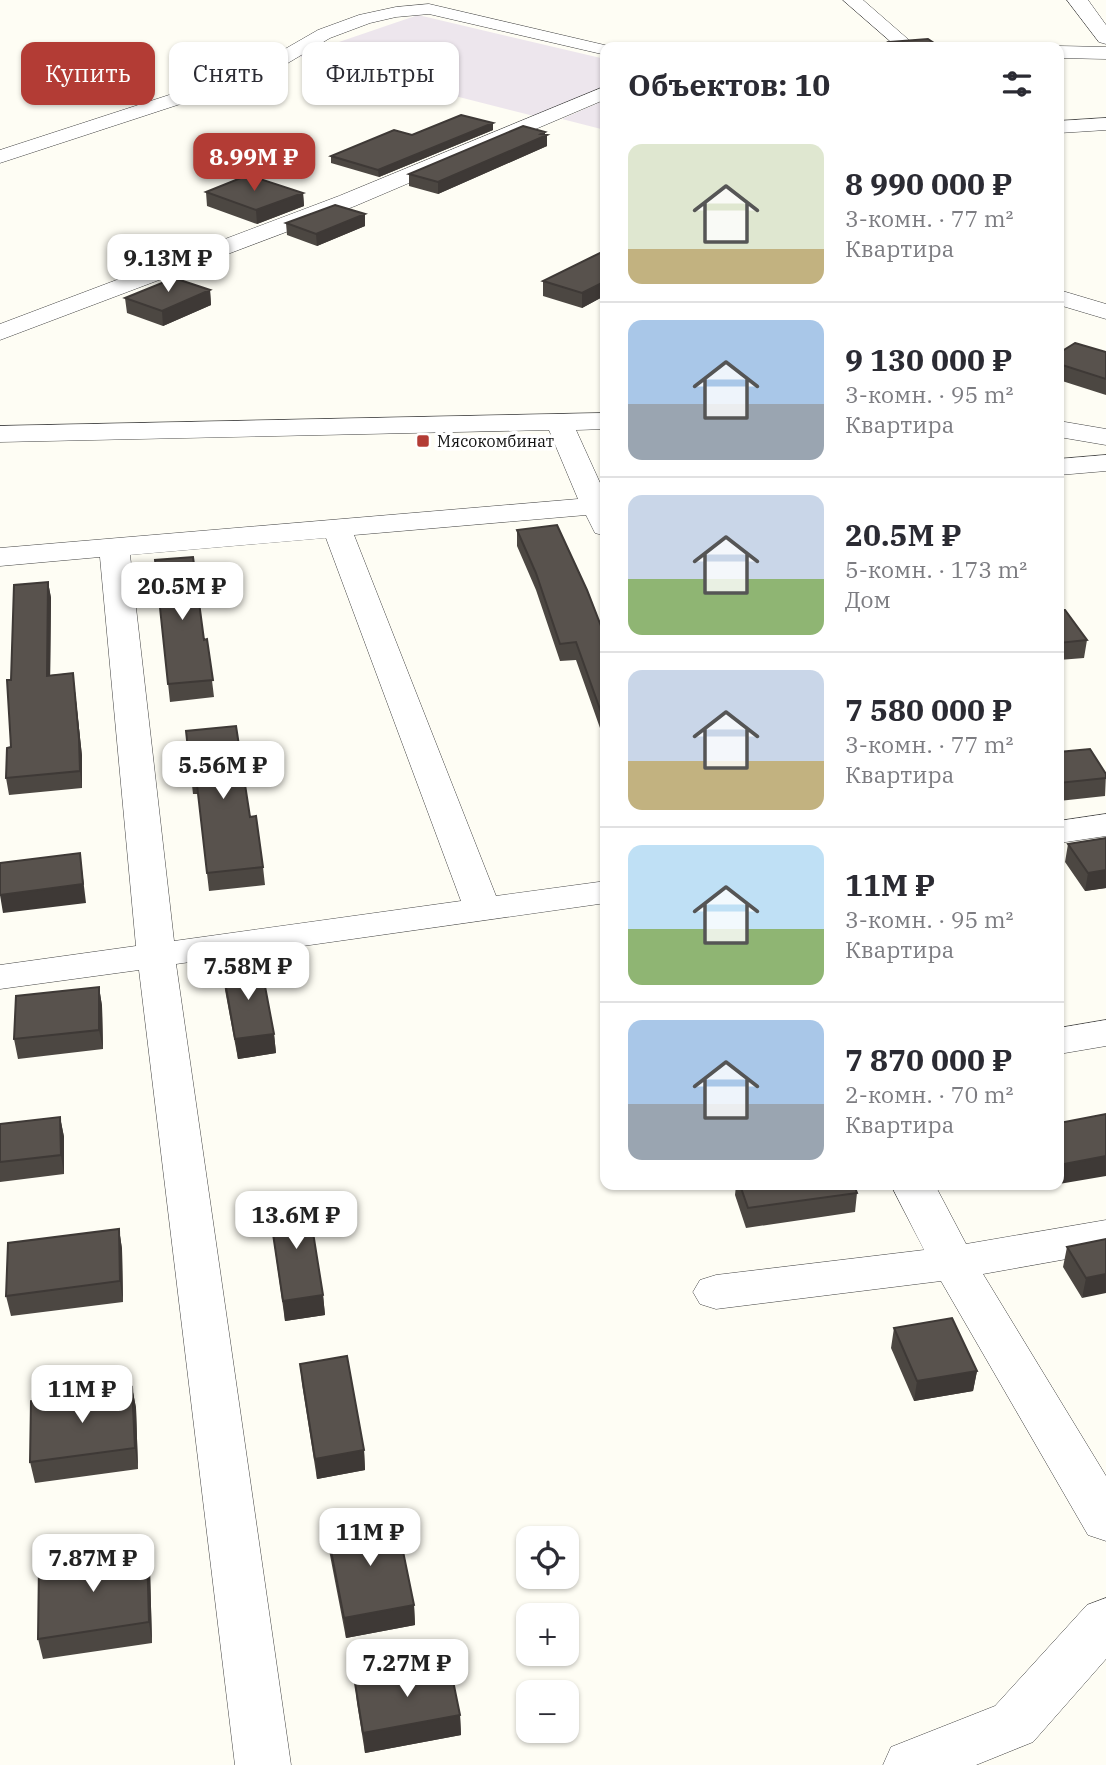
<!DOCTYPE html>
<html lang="ru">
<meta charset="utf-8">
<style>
body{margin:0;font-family:"IBM Plex Serif",serif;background:#f7f7f7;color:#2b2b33;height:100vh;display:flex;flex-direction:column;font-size:26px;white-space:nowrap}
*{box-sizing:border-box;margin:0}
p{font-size:23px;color:#7c7c81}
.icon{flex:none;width:38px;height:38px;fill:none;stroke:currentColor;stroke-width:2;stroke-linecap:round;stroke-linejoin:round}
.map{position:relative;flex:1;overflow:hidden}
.sheet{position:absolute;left:600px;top:42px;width:464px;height:1148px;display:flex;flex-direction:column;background:#fff;border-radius:14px;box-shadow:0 2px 5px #0004}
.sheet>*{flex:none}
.banner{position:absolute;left:21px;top:42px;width:474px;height:63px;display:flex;gap:14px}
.buttons{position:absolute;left:516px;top:1526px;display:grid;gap:14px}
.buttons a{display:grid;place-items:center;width:63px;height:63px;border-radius:14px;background:#fff;box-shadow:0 2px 5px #0004;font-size:35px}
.price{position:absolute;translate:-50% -60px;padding:0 16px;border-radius:14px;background:#fff;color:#222;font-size:23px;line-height:46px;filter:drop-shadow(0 2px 4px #0008)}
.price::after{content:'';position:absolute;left:50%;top:42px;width:21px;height:16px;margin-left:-10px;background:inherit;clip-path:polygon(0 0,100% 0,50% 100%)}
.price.selected{background:#b33c35;color:#fff}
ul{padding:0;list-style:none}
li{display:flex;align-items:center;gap:21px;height:175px;padding:0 28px}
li+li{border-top:2px solid #e1e1e2}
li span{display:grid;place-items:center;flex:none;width:196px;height:140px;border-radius:14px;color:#555}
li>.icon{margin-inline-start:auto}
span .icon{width:84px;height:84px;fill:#fffc;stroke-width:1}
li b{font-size:30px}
h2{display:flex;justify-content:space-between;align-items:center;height:84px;padding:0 28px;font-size:30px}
.tag{padding:0 24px;border-radius:14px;background:#fff;box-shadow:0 2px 5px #0004;font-size:24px;line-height:63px}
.tag.selected{background:#b33c35;color:#fff}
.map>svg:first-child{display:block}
</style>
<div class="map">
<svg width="1106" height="1765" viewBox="0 0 1106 1765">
<rect width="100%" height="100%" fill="#fefdf4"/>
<!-- industrial -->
<path fill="#ede6ed" d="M418,15L605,59V86L534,116L298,56Z
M605,100V130L562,119Z"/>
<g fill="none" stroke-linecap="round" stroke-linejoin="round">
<defs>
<path id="minor" d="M843,0H863L917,47H897Z
M1067,0H1088L1106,25V44L1099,42Z
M429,4L613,47H606V55L429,14L396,17L370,23L330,38L266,76L0,163V150L252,68L318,30L359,15L396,7Z
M1059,46L1106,47V59L1059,58V47H1056Z
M606,86V99L355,206L0,340V324L339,196Z
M1106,118V130L1059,133V121Z
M1059,290L1106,304V319L1059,305Z
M606,413V429L576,430L606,496V536L595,533L586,515L354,535L496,896L606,881V903L176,964L291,1765H235L139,970L0,989V965L136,946L100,557L0,566V548L578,499L549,430L0,442V426ZM326,538L461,901L174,941L130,555Z
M1059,421L1106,429V445L1059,437Z
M1106,455V471L1059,475V459Z
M1106,814V836L1059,843V821Z
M1106,1020V1046L1059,1054V1028Z
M891,1185H935L966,1244L1106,1220V1252L983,1274L1106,1476V1541L1088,1535L941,1281L716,1309L700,1304L693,1292L700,1280L716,1275L924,1250Z
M1106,1598V1659L1033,1742L976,1765H883L891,1747L995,1706L1087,1605Z"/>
</defs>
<!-- minor casing -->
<use href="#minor" stroke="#434343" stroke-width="1"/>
<!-- minor -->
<use href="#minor" fill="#fff" fill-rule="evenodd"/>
</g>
<!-- wall -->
<path fill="#4c4742" d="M493,123V130L379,177L331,163V156Z
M545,135H547V146L438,194L409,186V174Z
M206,192L303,193L304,206L257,224L207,206Z
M365,214V226L317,246L287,235L286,223Z
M606,250V295L582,308L543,296V281Z
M210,290L211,305L163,326L127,313L125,298Z
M1106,352V395L1059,380V353Z
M517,530L606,639V745L576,660L560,661L536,590L517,546Z
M155,560L204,640L207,639L214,697L170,702Z
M48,582L51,598L50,675L73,673L82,756V788L9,795L6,778L11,747V680Z
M1059,610L1087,640L1084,658L1059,660Z
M186,731L250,817L263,867L265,885L209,891L198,794H193Z
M1059,752L1106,774L1105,796L1059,801Z
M1106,838V888L1085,891L1065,862L1068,844Z
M223,970L274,1034L276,1053L238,1059L225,990Z
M99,987L102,1006L103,1049L18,1059L14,1039Z
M60,1117L64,1137V1174L0,1182V1124Z
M736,1185H854L857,1193L855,1212L746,1228L735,1195Z
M269,1207L323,1295L325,1315L285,1321Z
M119,1229L122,1249L123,1302L11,1316L6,1296Z
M1106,1239L1082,1298L1063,1267L1067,1247Z
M894,1328L977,1371L973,1391L914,1401L891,1348Z
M300,1364L364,1450L365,1470L317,1479L302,1384Z
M132,1387L136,1408L138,1469L35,1483L30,1462Z
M327,1530L414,1605L415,1625L346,1638L329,1550Z
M147,1549L150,1570L152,1643L43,1659L38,1639Z
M355,1683L460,1715L461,1735L365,1753L357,1703Z"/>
<!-- shaded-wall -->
<path fill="#3e3936" d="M493,123V130L379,177L378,170Z
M545,132V136L547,135V146L438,194V182Z
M303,193L304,206L257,224L256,210Z
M365,214V226L317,246L316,234Z
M606,281V295L582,308V293Z
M210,290L211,305L163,326L162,311Z
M48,582L51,598L50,692L47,676Z
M73,673L82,756V788L80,771Z
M80,853L86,903L3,913L0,895Z
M1106,870V888L1085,891L1088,873Z
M99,987L102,1006L103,1049L99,1030Z
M274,1034L276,1053L238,1059L235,1039Z
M60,1117L64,1137V1174L61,1155Z
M1106,1156V1176L1059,1184V1165Z
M1027,1185H1055L1027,1190Z
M119,1229L122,1249L123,1302L120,1281Z
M1106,1274V1293L1082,1298L1086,1278Z
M323,1295L325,1315L285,1321L283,1301Z
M977,1371L973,1391L914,1401L917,1381Z
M132,1387L136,1408L138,1469L135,1448Z
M364,1450L365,1470L317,1479L315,1459Z
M147,1549L150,1570L152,1643L149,1622Z
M414,1605L415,1625L346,1638L344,1618Z
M460,1715L461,1735L365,1753L363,1733Z"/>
<!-- building -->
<path fill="#58524d" stroke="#3e3936" stroke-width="2" d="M928,39L940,47H896L889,42Z
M461,115L493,123L378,170L331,156L394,130L412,135Z
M523,126L545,132L541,134L547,135L438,182L409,174Z
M248,175L303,193L256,210L206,192Z
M335,205L365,214L316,234L286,223Z
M606,250V281L582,293L543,281Z
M174,278L210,290L162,311L125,298Z
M1075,343L1106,352V379L1059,364V353Z
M557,525L587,590L606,639V726L576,642L560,644L536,573L517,530Z
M193,557L204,640L207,639L213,680L168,684L155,560Z
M48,582L47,676L73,673L79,739L80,771L6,778L7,748L11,747L7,680H11L14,585Z
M1059,610H1065L1087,640L1059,643Z
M236,726L250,817L256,816L263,867L207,873L196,776H191L186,731Z
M1090,749L1106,774V778L1059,783V752Z
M1106,838V870L1088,873L1068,844Z
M80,853L83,884L0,895V863Z
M261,965L274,1034L235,1039L223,970Z
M99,987V1030L14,1039L16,996Z
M1106,1114V1156L1059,1165V1123Z
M60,1117L61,1155L0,1162V1124Z
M740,1185H854L857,1193L748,1208Z
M308,1201L323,1295L283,1301L269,1207Z
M119,1229L120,1281L6,1296L8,1243Z
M1106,1239V1274L1086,1278L1067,1247Z
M952,1318L977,1371L917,1381L894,1328Z
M347,1356L364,1450L315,1459L300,1364Z
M132,1387L135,1448L30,1462L31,1401Z
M396,1517L414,1605L344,1618L327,1530Z
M147,1549L149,1622L38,1639L39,1565Z
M450,1666L460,1715L363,1733L355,1683Z"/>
<!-- markers -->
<rect fill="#b33c35" stroke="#fff" stroke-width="2.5" x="416" y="434" width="14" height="14" rx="3.5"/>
<g text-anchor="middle" stroke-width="7" stroke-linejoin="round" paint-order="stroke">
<!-- far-poi labels -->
<g font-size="16" fill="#101010" stroke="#fff" text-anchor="start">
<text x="437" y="447">Мясокомбинат</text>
</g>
</g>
</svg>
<div class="buttons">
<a><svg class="icon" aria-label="locate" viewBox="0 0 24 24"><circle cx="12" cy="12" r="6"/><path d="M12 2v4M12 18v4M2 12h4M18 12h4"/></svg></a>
<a>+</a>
<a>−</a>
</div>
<b class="price selected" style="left:254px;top:193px">8.99M ₽</b>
<b class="price" style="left:168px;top:294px">9.13M ₽</b>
<b class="price" style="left:182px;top:622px">20.5M ₽</b>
<b class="price" style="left:223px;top:801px">5.56M ₽</b>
<b class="price" style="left:248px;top:1002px">7.58M ₽</b>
<b class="price" style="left:296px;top:1251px">13.6M ₽</b>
<b class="price" style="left:82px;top:1425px">11M ₽</b>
<b class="price" style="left:370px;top:1568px">11M ₽</b>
<b class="price" style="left:93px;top:1594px">7.87M ₽</b>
<b class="price" style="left:407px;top:1699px">7.27M ₽</b>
<div class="banner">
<a class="tag selected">Купить</a>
<a class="tag">Снять</a>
<a class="tag">Фильтры</a>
</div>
<section class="sheet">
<h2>Объектов: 10<svg class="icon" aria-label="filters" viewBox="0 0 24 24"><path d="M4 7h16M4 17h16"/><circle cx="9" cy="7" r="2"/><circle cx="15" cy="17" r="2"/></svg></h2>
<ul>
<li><span style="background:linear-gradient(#dfe7d0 75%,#c2b280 0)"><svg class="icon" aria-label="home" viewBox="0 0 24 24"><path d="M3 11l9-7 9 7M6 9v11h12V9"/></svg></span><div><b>8 990 000 ₽</b><p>3-комн. · 77 m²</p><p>Квартира</p></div></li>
<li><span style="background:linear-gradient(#a9c7e8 60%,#9aa5b1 0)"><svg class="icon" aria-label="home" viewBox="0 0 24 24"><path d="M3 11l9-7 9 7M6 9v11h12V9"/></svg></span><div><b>9 130 000 ₽</b><p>3-комн. · 95 m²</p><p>Квартира</p></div></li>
<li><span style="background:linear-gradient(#c9d6e8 60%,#8fb573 0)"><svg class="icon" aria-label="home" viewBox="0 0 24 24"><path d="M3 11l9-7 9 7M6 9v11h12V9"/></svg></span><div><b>20.5M ₽</b><p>5-комн. · 173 m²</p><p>Дом</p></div></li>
<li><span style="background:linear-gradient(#c9d6e8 65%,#c2b280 0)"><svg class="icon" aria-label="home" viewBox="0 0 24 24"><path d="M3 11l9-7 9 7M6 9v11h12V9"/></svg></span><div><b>7 580 000 ₽</b><p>3-комн. · 77 m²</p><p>Квартира</p></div></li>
<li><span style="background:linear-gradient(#bfe0f5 60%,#8fb573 0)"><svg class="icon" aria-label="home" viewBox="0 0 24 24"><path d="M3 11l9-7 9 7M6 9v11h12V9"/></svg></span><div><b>11M ₽</b><p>3-комн. · 95 m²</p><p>Квартира</p></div></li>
<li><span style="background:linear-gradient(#a9c7e8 60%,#9aa5b1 0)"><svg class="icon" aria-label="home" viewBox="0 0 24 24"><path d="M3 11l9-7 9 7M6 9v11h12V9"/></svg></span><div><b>7 870 000 ₽</b><p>2-комн. · 70 m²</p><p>Квартира</p></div></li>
</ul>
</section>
</div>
